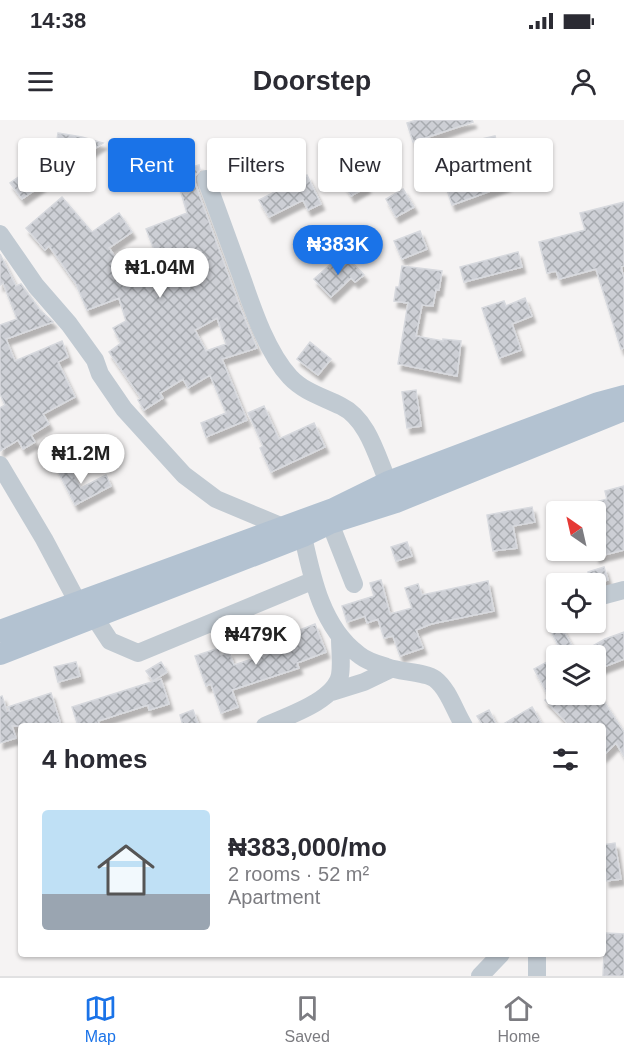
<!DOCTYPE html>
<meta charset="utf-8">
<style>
body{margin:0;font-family:Arial,sans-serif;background:#f2f2f3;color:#2b2b33;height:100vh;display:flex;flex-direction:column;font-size:22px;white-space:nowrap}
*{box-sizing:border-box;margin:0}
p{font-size:20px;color:#7c7c81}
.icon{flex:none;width:33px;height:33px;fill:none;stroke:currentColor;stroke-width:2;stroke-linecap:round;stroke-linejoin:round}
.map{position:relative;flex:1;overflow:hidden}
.details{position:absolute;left:18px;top:603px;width:588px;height:234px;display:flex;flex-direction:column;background:#fff;border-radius:6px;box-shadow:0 2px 4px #0004}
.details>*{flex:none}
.banner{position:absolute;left:18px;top:18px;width:588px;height:54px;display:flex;gap:12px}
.needle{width:39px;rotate:326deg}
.buttons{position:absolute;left:546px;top:381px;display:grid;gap:12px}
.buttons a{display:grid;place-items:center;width:60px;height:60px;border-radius:6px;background:#fff;box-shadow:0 2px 4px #0004;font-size:30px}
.price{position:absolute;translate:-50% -51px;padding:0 14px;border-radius:21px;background:#fff;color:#222;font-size:20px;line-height:39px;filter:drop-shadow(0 2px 3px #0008)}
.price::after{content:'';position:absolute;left:50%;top:36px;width:18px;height:14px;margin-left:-9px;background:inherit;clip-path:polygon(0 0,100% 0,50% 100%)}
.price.selected{background:#1a73e8;color:#fff}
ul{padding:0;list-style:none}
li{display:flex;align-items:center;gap:18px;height:150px;padding:0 24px}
li span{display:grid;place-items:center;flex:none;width:168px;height:120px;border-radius:6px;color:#555}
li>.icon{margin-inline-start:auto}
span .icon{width:72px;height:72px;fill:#fffc;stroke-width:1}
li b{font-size:26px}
h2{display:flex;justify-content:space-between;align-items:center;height:72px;padding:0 24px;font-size:26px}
.chip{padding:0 21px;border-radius:6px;background:#fff;box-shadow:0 2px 4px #0004;font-size:21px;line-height:54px}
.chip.selected{background:#1a73e8;color:#fff}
.status{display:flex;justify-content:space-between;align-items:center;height:42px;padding:0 30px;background:#fff;direction:ltr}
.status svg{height:16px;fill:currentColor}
header{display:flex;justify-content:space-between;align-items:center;height:78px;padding:0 24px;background:#fff;font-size:27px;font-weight:800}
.tabs{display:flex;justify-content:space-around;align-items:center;height:84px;border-top:2px solid #e1e1e2;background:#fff;font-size:16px;color:#7c7c81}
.tabs a{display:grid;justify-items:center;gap:3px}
.tabs .selected{color:#1a73e8}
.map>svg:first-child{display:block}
</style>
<div class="status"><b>14:38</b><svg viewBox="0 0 49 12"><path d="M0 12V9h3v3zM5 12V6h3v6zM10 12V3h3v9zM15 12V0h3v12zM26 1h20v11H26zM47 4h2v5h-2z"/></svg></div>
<header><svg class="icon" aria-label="menu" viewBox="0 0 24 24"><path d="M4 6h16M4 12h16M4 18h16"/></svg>Doorstep<svg class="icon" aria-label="person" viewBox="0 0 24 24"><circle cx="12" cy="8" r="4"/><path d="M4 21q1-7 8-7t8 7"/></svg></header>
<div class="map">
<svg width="624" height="856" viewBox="0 0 624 856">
<defs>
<pattern id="building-cross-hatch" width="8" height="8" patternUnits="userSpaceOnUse" patternTransform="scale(1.5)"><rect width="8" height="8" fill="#cdcfd5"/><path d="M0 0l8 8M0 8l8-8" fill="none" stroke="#a8abb0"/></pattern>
<filter id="shadow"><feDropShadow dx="3.5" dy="6" stdDeviation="1.5" flood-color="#0004"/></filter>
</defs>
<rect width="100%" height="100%" fill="#f5f3f3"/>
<!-- building -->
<path fill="url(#building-cross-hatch)" stroke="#d7d9de" stroke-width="1.5" fill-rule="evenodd" filter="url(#shadow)" d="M417,0H472L473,2L413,22L407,3Z
M58,13L82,17L103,23L80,39L55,33Z
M495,16L500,35L497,36L507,65L452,85L445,64L484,50L477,20Z
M353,41L367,67L351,76L336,50Z
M199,45L200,50L195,56V63L240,187L257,228L222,239L247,300L206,317L201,303L226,293L210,255L188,268L183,259L160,273L163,278L144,290L138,280L141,278L109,232L121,223L113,208L126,201L119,178L87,190L76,164L49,126L45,130L26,108L62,77L92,112L119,93L132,112L109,128L131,159L153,152L147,135L155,132L146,109L187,93L175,52ZM217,198L226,224L206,231L195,210Z
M30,49L42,65L22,79L10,63Z
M307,55L321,84L308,90L303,80L269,97L259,80Z
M403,69L414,87L396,97L386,79Z
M624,82V146L621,147L624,158V228L621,229L596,149L559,159L556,151L547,153L539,122L585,110L580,93Z
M420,111L427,129L402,139L394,121Z
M518,132L522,147L464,162L460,147Z
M0,134L16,166L21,164L40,190L53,202L6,219L15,241L62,221L68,237L58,242L75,277L43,294L49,304L31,315L35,322L23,329L18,320L0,331V288L5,285L0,274V205L17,199L3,163L0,165Z
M349,139L364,155L355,162L351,158L331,177L314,159L333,142L334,145Z
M402,146L442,151L439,170L436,169L433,186L422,185L416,216L443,221V219L461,221L457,256L398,244L408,183L394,181L396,167H399Z
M525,178L532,196L512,204L521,230L499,238L482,188L504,181L506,186Z
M310,222L331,239L318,255L297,239Z
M416,270L421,306L407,308L402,272Z
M264,286L279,319L314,303L325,327L271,352L260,328L263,326L248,293Z
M66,341L81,368L106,355L111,366L75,385L56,347Z
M624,366V430L596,437V382L607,379L605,371Z
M532,387L535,402L513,406L517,428L493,431L487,395Z
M407,422L412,436L396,441L391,427Z
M604,447L608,460L592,464L588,452Z
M381,460L390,494L412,488L405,468L418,464L422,475L488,461L494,491L431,504L416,510L423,528L400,536L393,516L384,518L378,499L367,503L365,496L347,502L342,486L374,476L370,463Z
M547,502H559L577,535L605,519L624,512V539L596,550V536H563Z
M315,504L326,532L297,543L299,548L232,570L238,587L221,593L211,564L206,566L195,536L219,528L221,535L229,532L234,545L291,526L287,515Z
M556,537V574H599L624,612V636L616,623L603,636V606H570L545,580L549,577L534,549Z
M76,542L80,556L58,562L54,547Z
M161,542L167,552L153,561L146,551Z
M161,559L169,584L149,590L148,585L98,601L100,606H78L72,587Z
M51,573L60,602L48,606H12L16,618L0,623V577L2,576L7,591H10L8,587Z
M532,587L543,606H500Z
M193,590L199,606H183L180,595Z
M489,590L497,606H483L477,596Z
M615,723L621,759L606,761L603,725Z
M605,813L624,814V856H603Z"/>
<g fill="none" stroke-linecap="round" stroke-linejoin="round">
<!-- minor -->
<path stroke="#c1cad2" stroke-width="18" d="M206,59C218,92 230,125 242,158C253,190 267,232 290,257C304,272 323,277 341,286C368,299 377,337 388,362
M0,114L36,166L69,204L95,240L100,254L124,289L184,355L216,379L283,407
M0,345L44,419L77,481
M330,403L354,464
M303,416C312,458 322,507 358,534C366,541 377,544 387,547C399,552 426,552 435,559C449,570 455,592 464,606
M605,475L624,470
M95,498L110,521L138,533L312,461
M332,572L364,562L391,549
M265,606C287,596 335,581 340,555C342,544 340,530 340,518
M537,834V856
M480,856L501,834"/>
<!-- major -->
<path stroke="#b3c2d1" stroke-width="22" d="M0,511L333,389L388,362L598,283L624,276
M0,534L303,416L330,403L396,382L624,290"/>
</g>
</svg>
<div class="buttons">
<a><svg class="needle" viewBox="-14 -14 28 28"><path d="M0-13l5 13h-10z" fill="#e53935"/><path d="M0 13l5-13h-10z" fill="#7c7c81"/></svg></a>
<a><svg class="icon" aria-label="locate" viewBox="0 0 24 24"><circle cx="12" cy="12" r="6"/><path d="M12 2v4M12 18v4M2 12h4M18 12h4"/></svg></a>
<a><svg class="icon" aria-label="layers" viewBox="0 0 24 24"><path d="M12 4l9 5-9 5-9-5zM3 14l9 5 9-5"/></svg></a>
</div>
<b class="price selected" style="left:338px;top:156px">₦383K</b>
<b class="price" style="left:160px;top:179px">₦1.04M</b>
<b class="price" style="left:81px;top:365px">₦1.2M</b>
<b class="price" style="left:256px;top:546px">₦479K</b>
<div class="banner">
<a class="chip">Buy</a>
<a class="chip selected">Rent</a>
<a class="chip">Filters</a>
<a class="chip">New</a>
<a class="chip">Apartment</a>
</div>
<section class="details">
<h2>4 homes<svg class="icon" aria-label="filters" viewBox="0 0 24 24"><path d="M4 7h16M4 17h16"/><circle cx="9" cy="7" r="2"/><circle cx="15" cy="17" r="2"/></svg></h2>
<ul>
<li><span style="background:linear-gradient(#bfe0f5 70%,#9aa5b1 0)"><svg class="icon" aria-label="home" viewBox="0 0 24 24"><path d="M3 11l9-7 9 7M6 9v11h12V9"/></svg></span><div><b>₦383,000/mo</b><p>2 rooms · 52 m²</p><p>Apartment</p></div></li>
</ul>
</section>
</div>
<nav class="tabs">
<a class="selected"><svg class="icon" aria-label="map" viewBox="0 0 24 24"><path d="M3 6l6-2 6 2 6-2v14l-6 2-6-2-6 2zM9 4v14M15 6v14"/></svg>Map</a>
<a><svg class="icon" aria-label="saved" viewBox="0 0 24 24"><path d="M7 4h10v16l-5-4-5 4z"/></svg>Saved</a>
<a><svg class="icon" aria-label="home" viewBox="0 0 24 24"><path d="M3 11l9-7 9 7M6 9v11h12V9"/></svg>Home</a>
</nav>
